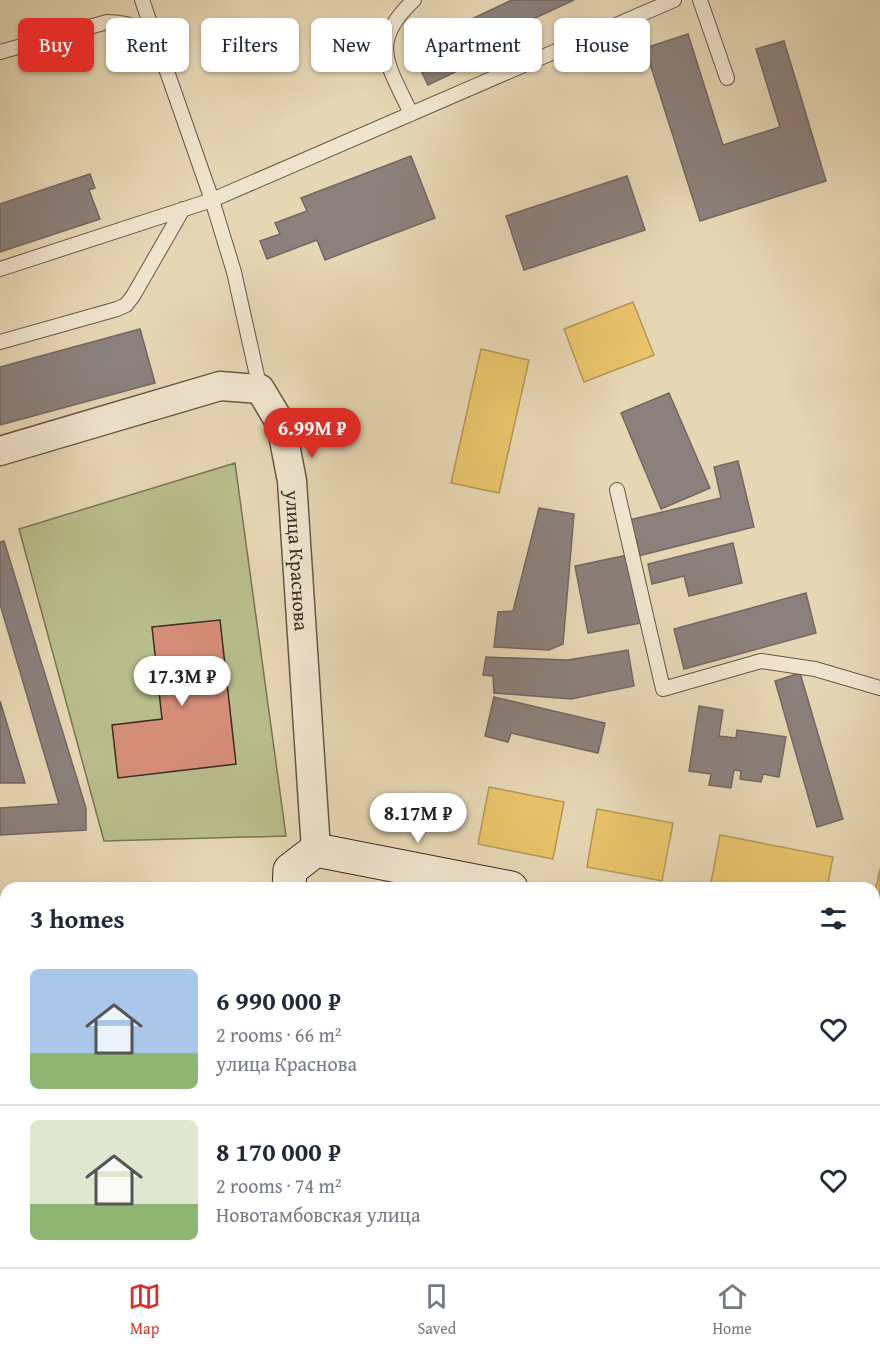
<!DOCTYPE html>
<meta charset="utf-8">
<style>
body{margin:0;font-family:"Gentium Book Plus",serif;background:#f6f6f7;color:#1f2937;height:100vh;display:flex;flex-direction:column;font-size:22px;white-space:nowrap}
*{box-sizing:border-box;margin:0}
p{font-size:20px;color:#747a83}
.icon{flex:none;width:33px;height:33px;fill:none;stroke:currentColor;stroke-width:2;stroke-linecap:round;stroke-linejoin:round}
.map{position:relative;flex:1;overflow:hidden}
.side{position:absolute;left:0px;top:882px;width:880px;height:386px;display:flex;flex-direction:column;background:#fff;border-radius:18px 18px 0 0;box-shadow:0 2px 4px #0004}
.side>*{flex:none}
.guide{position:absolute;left:18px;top:18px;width:844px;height:54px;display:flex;gap:12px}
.price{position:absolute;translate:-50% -51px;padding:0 14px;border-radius:21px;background:#fff;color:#222;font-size:20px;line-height:39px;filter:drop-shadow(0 2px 3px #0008)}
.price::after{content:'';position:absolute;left:50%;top:36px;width:18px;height:14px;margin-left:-9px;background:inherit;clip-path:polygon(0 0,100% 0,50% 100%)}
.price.active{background:#d93025;color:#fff}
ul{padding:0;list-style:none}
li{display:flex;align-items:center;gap:18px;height:150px;padding:0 30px}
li+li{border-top:2px solid #e0e1e3}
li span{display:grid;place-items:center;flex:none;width:168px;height:120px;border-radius:9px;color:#555}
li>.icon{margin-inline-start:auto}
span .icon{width:72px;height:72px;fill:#fffc;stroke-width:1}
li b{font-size:26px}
h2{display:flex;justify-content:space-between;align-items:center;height:72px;padding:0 30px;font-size:26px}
.tag{padding:0 21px;border-radius:9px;background:#fff;box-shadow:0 2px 4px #0004;font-size:21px;line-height:54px}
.tag.active{background:#d93025;color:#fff}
.tab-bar{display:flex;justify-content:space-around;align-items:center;height:84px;border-top:2px solid #e0e1e3;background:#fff;font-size:16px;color:#747a83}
.tab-bar a{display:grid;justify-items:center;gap:3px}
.tab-bar .active{color:#d93025}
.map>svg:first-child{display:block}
</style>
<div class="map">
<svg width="880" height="1267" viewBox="0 0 880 1267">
<rect width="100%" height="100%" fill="#e6d7b4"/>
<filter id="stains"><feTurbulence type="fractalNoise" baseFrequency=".00333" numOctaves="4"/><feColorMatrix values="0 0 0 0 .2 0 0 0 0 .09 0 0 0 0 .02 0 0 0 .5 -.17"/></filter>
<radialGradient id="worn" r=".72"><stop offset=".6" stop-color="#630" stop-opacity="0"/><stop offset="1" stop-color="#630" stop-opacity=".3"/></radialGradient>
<!-- green -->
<path fill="#b8bd8b" stroke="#7a7558" stroke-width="1.5" d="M235,463L286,836L104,841L19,529Z
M0,916H6V1262H264V1267H0Z
M874,1020L880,1021V1119L875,1121Z
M880,1202V1267H856L858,1262H874L875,1210L877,1204Z
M672,1262H841L839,1267H669Z"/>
<!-- homes -->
<path fill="#e9c46a" stroke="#b59755" stroke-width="1.5" d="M633,302L654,355L584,382L564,329Z
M481,349L529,360L499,493L451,483Z
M489,787L564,802L553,859L478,844Z
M597,809L673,823L662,881L587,867Z
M720,835L833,857L827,888H710Z
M880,869V927L874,926V896Z"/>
<!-- industry -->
<path fill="#8a817c" stroke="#736862" stroke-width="1.5" d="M512,0H574L522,24L528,37L428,85L410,48Z
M688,34L723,145L780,127L756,49L784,41L826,181L700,221L645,48Z
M411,156L435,218L325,260L317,240L267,259L260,241L280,234L275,223L307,211L301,198Z
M90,174L95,188L89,190L100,219L0,252V204Z
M627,176L645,230L524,270L506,216Z
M140,329L155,383L0,425V367Z
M669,393L710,488L661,509L621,413Z
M738,461L754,527L638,556L629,520L721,498L714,467Z
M539,508L574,514L563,644L549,650L494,647L498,612L513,611Z
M4,541L86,808V830L0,835V808L59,804L0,604V542Z
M733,543L742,583L689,596L684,576L652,584L648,564Z
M628,555L641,623L588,633L575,566Z
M806,593L816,633L684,669L674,629Z
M628,650L634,686L571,699L494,693L493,676L483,675L486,657L568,660Z
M800,673L843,819L817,827L775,681Z
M494,697L605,723L598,753L511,733L508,742L485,736Z
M0,701L25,783H0Z
M699,706L723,710L719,736L736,738L737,730L786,737L779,777L763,774L761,782L740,779L741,771L734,770L731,788L709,785L711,774L689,771Z
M357,1262H627V1267H357Z"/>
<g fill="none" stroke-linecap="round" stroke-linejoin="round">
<!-- stream -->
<path stroke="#728178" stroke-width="8" d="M874,986L880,987"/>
</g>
<!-- building -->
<path fill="#d58d78" stroke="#3d2d25" stroke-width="1.5" d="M220,620L236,764L118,778L112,725L162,719L152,627Z"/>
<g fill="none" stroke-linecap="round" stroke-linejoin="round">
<defs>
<path id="lane" d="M142,0L212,200L234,272L260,389
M700,0L727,78
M0,52L107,22C129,23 140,26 155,41
M411,114C389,65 367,44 414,0
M0,269L212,200L674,0
M0,342L117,309L126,305L133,296L183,209
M617,490L663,689L761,661L815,669L880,688
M659,1267L660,1262
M848,1267L850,1262"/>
<g id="street">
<path id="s1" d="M0,451L220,386L260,389L281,424L292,481L316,850"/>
</g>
<path id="secondary" d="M289,888L290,870L316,850L511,888
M874,959L880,960
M281,1267V1262"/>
</defs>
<!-- lane casing -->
<use href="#lane" stroke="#675849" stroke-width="16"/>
<!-- street casing -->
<use href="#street" stroke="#675849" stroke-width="31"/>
<!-- secondary casing -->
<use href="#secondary" stroke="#3d2d25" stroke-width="35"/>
<!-- lane -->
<use href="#lane" stroke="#efe5ce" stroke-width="14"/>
<!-- street -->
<use href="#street" stroke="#efe5ce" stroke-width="28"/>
<!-- secondary -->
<use href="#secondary" stroke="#efe5ce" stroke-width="33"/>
</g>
<g text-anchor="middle" stroke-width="6" stroke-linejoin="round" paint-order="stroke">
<!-- street labels -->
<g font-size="20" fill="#3d2d25" stroke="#efe5ce">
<text dy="7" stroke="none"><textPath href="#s1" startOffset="448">улица Краснова</textPath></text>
</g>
</g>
<rect width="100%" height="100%" filter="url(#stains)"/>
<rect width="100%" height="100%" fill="url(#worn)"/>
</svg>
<b class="price active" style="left:312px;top:459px">6.99M ₽</b>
<b class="price" style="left:182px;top:707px">17.3M ₽</b>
<b class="price" style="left:418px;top:844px">8.17M ₽</b>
<div class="guide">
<a class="tag active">Buy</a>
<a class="tag">Rent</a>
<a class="tag">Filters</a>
<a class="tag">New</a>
<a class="tag">Apartment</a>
<a class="tag">House</a>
</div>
<section class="side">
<h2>3 homes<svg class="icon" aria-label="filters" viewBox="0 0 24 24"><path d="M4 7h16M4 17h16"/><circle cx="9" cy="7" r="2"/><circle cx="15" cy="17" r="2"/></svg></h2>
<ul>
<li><span style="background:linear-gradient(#a9c7e8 70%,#8fb573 0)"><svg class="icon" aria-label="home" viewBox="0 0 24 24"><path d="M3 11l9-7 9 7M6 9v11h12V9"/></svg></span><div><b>6 990 000 ₽</b><p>2 rooms · 66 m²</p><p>улица Краснова</p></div><svg class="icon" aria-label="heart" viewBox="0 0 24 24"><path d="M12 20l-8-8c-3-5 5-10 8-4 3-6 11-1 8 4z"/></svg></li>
<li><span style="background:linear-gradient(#dfe7d0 70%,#8fb573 0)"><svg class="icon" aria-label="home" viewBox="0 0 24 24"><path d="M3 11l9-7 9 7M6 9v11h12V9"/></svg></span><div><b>8 170 000 ₽</b><p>2 rooms · 74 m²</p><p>Новотамбовская улица</p></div><svg class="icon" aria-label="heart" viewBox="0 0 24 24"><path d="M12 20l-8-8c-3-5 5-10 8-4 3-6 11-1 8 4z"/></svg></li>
</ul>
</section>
</div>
<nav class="tab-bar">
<a class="active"><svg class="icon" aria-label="map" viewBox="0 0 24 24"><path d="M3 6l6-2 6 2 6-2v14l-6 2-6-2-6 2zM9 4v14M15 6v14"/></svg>Map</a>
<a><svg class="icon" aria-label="saved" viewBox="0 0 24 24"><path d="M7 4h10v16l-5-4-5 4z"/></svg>Saved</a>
<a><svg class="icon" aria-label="home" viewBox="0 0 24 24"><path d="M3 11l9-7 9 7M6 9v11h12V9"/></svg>Home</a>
</nav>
